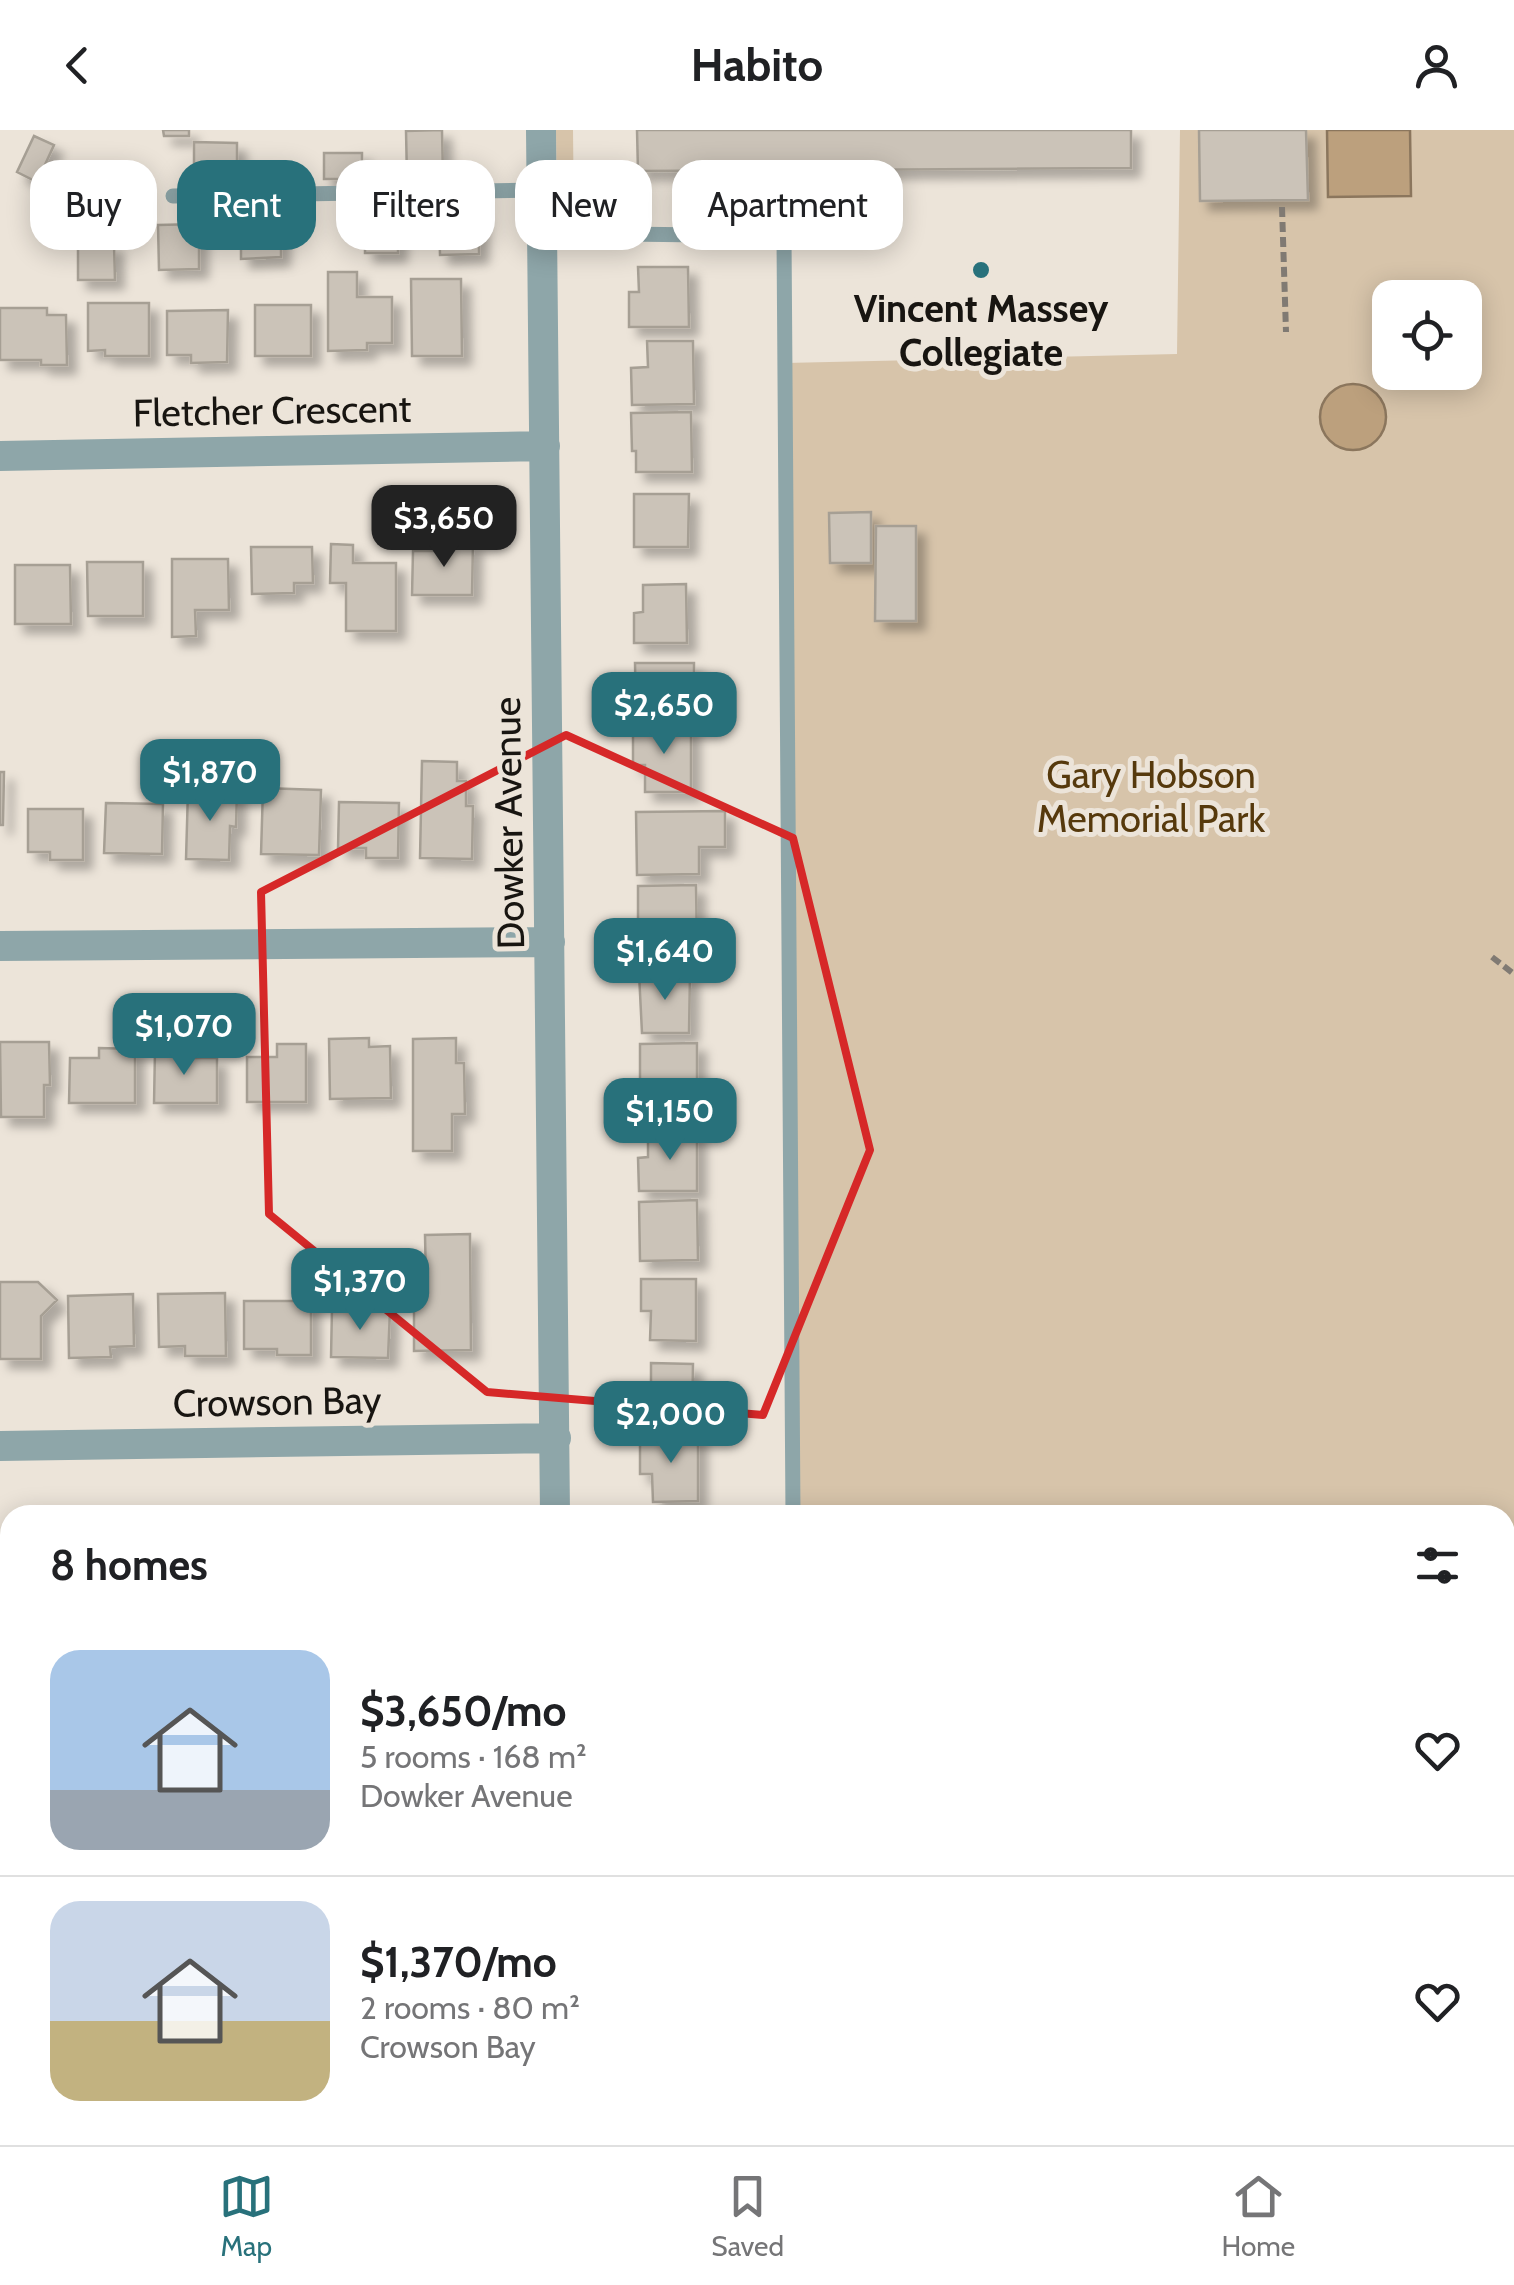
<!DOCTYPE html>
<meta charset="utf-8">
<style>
body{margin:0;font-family:Cabin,sans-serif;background:#f2f2f2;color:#202124;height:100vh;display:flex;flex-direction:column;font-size:38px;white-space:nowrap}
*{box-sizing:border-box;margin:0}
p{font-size:32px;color:#757577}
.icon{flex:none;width:55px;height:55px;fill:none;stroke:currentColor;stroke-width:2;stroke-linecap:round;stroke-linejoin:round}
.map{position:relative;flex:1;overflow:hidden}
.side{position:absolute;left:0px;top:1375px;width:1515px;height:640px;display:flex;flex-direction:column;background:#fff;border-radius:30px 30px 0 0;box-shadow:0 5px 25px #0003}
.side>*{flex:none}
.banner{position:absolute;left:30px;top:30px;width:1000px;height:90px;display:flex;gap:20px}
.tools{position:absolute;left:1372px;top:150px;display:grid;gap:20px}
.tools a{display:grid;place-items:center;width:110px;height:110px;border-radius:20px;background:#fff;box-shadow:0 5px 25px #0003;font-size:50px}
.price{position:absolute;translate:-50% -85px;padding:0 22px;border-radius:20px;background:#28717b;color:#fff;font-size:32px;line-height:65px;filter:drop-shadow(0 2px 5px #0008)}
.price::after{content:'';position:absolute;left:50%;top:60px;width:30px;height:22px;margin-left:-15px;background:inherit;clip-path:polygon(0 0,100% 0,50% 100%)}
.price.selected{background:#222;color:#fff}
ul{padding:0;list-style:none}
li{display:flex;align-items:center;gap:30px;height:250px;padding:0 50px}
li+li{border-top:2px solid #e0e0e0}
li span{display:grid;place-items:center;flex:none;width:280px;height:200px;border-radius:30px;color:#555}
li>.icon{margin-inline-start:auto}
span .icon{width:120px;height:120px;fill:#fffc;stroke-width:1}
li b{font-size:42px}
h2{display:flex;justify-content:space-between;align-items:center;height:120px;padding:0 50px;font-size:42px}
.tag{padding:0 35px;border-radius:30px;background:#fff;box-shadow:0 5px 25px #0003;font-size:35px;line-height:90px}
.tag.selected{background:#28717b;color:#fff}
header{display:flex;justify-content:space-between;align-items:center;height:130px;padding:0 50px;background:#fff;font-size:45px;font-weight:700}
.dock{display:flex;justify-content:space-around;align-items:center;height:140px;border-top:2px solid #e0e0e0;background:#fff;font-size:28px;color:#757577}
.dock a{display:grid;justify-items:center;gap:5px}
.dock .selected{color:#28717b}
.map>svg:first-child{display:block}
</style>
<header><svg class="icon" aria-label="back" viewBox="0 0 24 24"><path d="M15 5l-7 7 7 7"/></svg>Habito<svg class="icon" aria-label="person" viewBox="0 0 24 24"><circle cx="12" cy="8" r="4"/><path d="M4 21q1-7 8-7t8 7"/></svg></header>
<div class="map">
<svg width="1514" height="2015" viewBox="0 0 1514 2015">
<defs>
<filter id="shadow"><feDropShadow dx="9" dy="9" stdDeviation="5" flood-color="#0004"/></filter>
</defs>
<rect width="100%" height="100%" fill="#ece4d9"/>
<!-- green -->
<path fill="#d7c4aa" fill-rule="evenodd" d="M556,0H573L574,95L559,88L557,82Z
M1180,0H1514V1598H1505V1385H793L785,233L1177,224ZM1390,168H1465V242H1390Z
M0,1554H10V1697L0,1702Z"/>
<!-- water -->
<path fill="#bca07d" stroke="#8b765d" stroke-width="2.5" d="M1327,0H1410L1411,66L1328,67Z
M1320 287a33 33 0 1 1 66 0a33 33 0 1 1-66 0Z"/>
<!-- building -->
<path fill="#cbc3b8" stroke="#a69f94" stroke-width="2.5" filter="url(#shadow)" d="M163,0H189V6H164Z
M442,0L443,47L407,48L406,1Z
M637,0H1131V38L638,41Z
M1199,0H1306L1308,70L1200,71Z
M34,6L54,15L37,52L17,42Z
M194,12L237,13V44H194Z
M324,23H362V49H324Z
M479,82V124L440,125L439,83Z
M398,85V123H365V86Z
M281,86V127L241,129V87Z
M199,94V139L159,140L158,95Z
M78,114H114L115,150H78Z
M638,137H688L689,197H629V162H639Z
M328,142H357V167H392V213H367V220L328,221Z
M411,149H461L462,226H412Z
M88,173H149V226H105V220L88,221Z
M255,175H311V226H255Z
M0,178H47V185H66L67,235H41V230H0Z
M228,180L227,232L191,233V225H167V181Z
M647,211H693L694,274L632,275L631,238L648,237Z
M691,282L692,342H636V321H632L631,283Z
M634,364H689L688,417H634Z
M871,382V433H830L829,383Z
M876,396H916V491H875Z
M434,413H473L472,465H412L413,421H434Z
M331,414L353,415V433H396V501H346V453H330Z
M251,417H312L313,453H294V463L252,464Z
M172,429H228L229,480H195L196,506L172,507Z
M87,432H143V486H88Z
M15,435H70L71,494H15Z
M686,454L687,513H634V483L643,482V455Z
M635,533H694V586L636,587Z
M633,596H691V662H645V635H633Z
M422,631L457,632V651H466V676H473L472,729L420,728Z
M0,642H4L3,695H0Z
M263,658L321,660L319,725L261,724Z
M188,660L237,661L236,697L230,696L229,730L186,729Z
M339,672L399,673L398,728H366V718H338Z
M106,673L163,674L162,724L104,723Z
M28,679H83V730H50V722H28Z
M725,681V717H699V744L637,745L636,682Z
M696,755L697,820L648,821V793H638V756Z
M639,843L690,844L689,903H642Z
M369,908V917L390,916L391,968L330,969L329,909Z
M456,908V933H464L465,984H452V1021H413V909Z
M0,912H49L50,955H44V987H1Z
M697,913V976L652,977L651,953H640V914Z
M277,914H306V972H247V927H277Z
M99,918L135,919V973H69L70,928H99Z
M155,920H185V928H217V973H154Z
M697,1001V1061H639L638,1028L648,1027V1002Z
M697,1070L698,1130L640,1131L639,1072Z
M470,1104L471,1220L414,1221V1151H426L425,1105Z
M641,1149H696V1211L650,1210L651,1181H641Z
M0,1152H38L57,1170L41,1186V1229H0Z
M225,1163L226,1226H185V1216L159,1217L158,1164Z
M133,1164L134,1216L110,1217L111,1227L69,1228L68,1166Z
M244,1171H311V1225H277V1219H244Z
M332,1178L390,1180L388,1228L331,1227Z
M651,1233L693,1234L692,1295H642V1263H651Z
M698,1304V1371L653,1372L652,1344H640V1305Z
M640,1381H695V1385H640Z
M0,1452H10V1514H0Z
M1505,1688H1514V1741H1508L1505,1733Z
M5,1725L10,1735V1796L8,1791L0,1795V1727Z
M1505,1953H1514V2000H1505Z
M139,2005H197L204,2015H125Z
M240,2005H321L322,2015H240Z
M337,2005H396V2015H337Z
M424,2005H489V2015H424Z
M687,2005H752V2008H687Z
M763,2005H825V2010L763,2011Z
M852,2005H911V2008L852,2009Z
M1402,2005H1460L1459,2008H1402Z"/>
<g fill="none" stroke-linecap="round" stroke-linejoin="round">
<!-- path -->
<path stroke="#807a73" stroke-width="6" stroke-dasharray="10 5" stroke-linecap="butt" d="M1282,77L1286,202
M1492,827L1514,844
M0,1601L10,1603"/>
<!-- service -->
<path stroke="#8ea6a9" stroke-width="15" d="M173,66L542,60
M542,103L784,106L793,1385
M1505,1598H1514"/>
<!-- minor -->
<path stroke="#8ea6a9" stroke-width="30" d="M541,0L555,1385
M0,326L545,316
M0,816L550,812
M0,1316L556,1308
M1505,1844H1514
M0,1952L10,1944
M563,2005L564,2015"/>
</g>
<!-- marked area -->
<path fill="none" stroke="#d62828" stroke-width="8" stroke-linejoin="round" d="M566,605L793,708L870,1020L763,1285L487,1262L269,1084L261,762Z"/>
<!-- markers -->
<circle fill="#28717b" stroke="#ece4d9" stroke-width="4" cx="981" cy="140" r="10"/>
<g text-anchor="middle" stroke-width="10" stroke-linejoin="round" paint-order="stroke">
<!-- poi labels -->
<g font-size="38" font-weight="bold" fill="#181511" stroke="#ece4d9">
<text x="981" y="192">Vincent Massey<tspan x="981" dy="44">Collegiate</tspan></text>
</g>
<!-- street labels -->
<g font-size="38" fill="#181511" stroke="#ece4d9">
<text transform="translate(272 281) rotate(-1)" y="13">Fletcher Crescent</text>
<text transform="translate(509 693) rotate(-91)" y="13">Dowker Avenue</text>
<text transform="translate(277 1272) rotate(-1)" y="13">Crowson Bay</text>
</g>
<!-- park labels -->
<g font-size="38" fill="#56390c" stroke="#ece4d9">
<text x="1151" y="658">Gary Hobson<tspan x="1151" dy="44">Memorial Park</tspan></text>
</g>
</g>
</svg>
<div class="tools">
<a><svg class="icon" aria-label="locate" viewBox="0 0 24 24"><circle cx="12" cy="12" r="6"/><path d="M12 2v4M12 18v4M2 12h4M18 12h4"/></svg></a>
</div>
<b class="price selected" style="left:444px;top:440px">$3,650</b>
<b class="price" style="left:664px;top:627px">$2,650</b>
<b class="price" style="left:210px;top:694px">$1,870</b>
<b class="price" style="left:665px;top:873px">$1,640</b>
<b class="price" style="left:184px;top:948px">$1,070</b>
<b class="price" style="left:670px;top:1033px">$1,150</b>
<b class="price" style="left:360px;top:1203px">$1,370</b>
<b class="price" style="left:671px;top:1336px">$2,000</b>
<div class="banner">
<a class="tag">Buy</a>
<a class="tag selected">Rent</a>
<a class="tag">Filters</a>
<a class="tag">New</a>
<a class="tag">Apartment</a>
</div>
<section class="side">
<h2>8 homes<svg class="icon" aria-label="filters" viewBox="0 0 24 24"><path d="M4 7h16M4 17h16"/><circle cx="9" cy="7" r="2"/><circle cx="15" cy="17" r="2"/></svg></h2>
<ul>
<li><span style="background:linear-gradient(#a9c7e8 70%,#9aa5b1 0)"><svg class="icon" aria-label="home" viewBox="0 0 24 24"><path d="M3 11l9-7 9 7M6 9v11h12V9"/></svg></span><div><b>$3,650/mo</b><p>5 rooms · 168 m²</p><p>Dowker Avenue</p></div><svg class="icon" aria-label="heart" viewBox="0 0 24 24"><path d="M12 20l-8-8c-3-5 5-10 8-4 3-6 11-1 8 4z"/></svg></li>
<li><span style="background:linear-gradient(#c9d6e8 60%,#c2b280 0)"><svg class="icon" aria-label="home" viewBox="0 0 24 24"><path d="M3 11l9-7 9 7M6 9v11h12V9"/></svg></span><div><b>$1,370/mo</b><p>2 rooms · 80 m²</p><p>Crowson Bay</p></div><svg class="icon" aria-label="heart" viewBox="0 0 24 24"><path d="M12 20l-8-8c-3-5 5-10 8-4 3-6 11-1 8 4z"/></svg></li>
</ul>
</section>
</div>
<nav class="dock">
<a class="selected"><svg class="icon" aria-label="map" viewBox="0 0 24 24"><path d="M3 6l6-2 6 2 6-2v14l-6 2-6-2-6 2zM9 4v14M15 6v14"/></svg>Map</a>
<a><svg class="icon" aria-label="saved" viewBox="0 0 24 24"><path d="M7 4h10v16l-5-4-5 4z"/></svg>Saved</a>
<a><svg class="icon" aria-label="home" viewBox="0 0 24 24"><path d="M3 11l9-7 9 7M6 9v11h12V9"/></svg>Home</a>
</nav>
